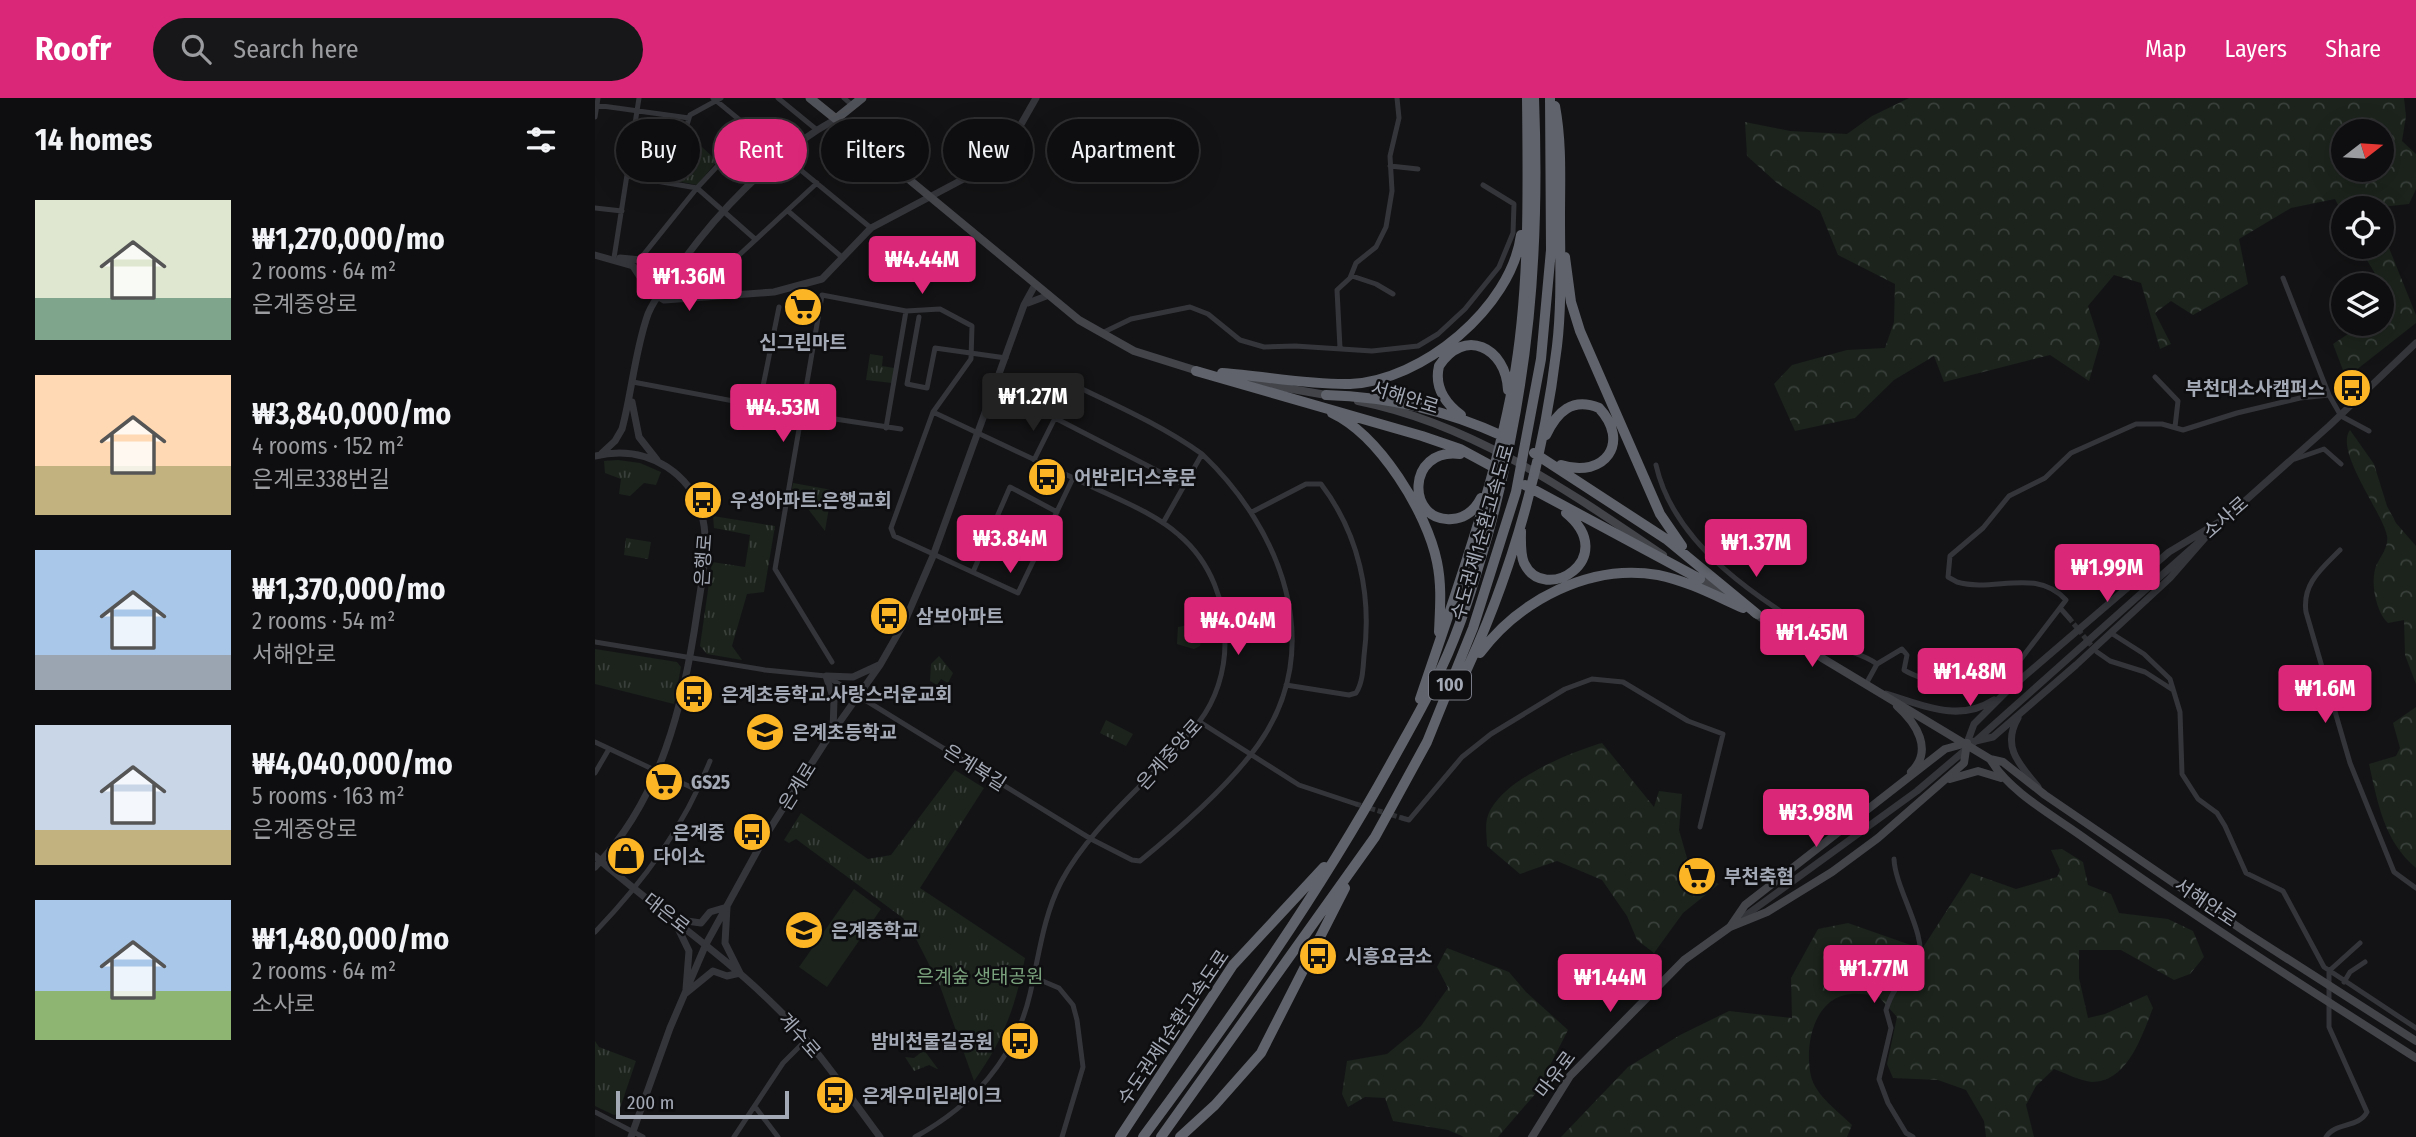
<!DOCTYPE html>
<meta charset="utf-8">
<style>
body{margin:0;font-family:"Fira Sans Condensed","Noto Sans KR",sans-serif;background:#171719;color:#f1f3f6;height:100vh;display:flex;flex-direction:column;font-size:26px;white-space:nowrap}
*{box-sizing:border-box;margin:0}
p{font-size:23px;color:#9b9c9f}
.icon{flex:none;width:38px;height:38px;fill:none;stroke:currentColor;stroke-width:2;stroke-linecap:round;stroke-linejoin:round}
.map{position:relative;flex:1;overflow:hidden}
.sheet{display:flex;flex-direction:column;background:#0e0e10;width:595px}
.sheet>*{flex:none}
.banner{position:absolute;left:21px;top:21px;width:665px;height:63px;display:flex;gap:14px}
.needle{width:46px;rotate:73deg}
.tools{position:absolute;left:1736px;top:21px;display:grid;gap:14px}
.tools a{display:grid;place-items:center;width:63px;height:63px;border-radius:50%;background:#0e0e10;box-shadow:0 7px 28px #0002,0 0 0 2px #2e2e30;font-size:35px}
.scale{position:absolute;left:21px;bottom:18px;width:173px;box-sizing:border-box;padding-left:7px;border:4px solid #a4a9b6;border-top:0;font-size:19px;line-height:24px;white-space:nowrap;color:#a4a9b6;-webkit-text-stroke:5px #0e0e10;paint-order:stroke}
.price{position:absolute;translate:-50% -60px;padding:0 16px;border-radius:7px;background:#db2777;color:#fff;font-size:23px;line-height:46px;filter:drop-shadow(0 2px 4px #0008)}
.price::after{content:'';position:absolute;left:50%;top:42px;width:21px;height:16px;margin-left:-10px;background:inherit;clip-path:polygon(0 0,100% 0,50% 100%)}
.price.on{background:#222;color:#fff}
ul{padding:0;list-style:none}
li{display:flex;align-items:center;gap:21px;height:175px;padding:0 35px}
li span{display:grid;place-items:center;flex:none;width:196px;height:140px;border-radius:0px;color:#555}
li>.icon{margin-inline-start:auto}
span .icon{width:84px;height:84px;fill:#fffc;stroke-width:1}
li b{font-size:30px}
h2{display:flex;justify-content:space-between;align-items:center;height:84px;padding:0 35px;font-size:30px}
.tag{padding:0 24px;border-radius:32px;background:#0e0e10;box-shadow:0 7px 28px #0002,0 0 0 2px #2e2e30;font-size:24px;line-height:63px}
.tag.on{background:#db2777;color:#fff}
header{display:flex;align-items:center;gap:42px;box-sizing:border-box;height:98px;padding:0 35px;background:#db2777;color:#fff}
header strong{font-size:33px}
nav{display:flex;gap:38px;margin-inline-start:auto;font-size:24px}
.search{width:490px;height:63px;background:#171719;display:flex;align-items:center;gap:18px;box-sizing:border-box;padding:0 24px;border-radius:38px;color:#9b9c9f;font-size:26px}
main{display:flex;flex:1;min-height:0}
.map>svg:first-child{display:block}
</style>
<header>
<strong>Roofr</strong>
<div class="search"><svg class="icon" aria-label="search" viewBox="0 0 24 24"><circle cx="10" cy="10" r="6"/><path d="M15 15l6 6"/></svg>Search here</div>
<nav><a>Map</a><a>Layers</a><a>Share</a></nav>
</header>
<main>
<section class="sheet">
<h2>14 homes<svg class="icon" aria-label="filters" viewBox="0 0 24 24"><path d="M4 7h16M4 17h16"/><circle cx="9" cy="7" r="2"/><circle cx="15" cy="17" r="2"/></svg></h2>
<ul>
<li><span style="background:linear-gradient(#dfe7d0 70%,#7fa58c 0)"><svg class="icon" aria-label="home" viewBox="0 0 24 24"><path d="M3 11l9-7 9 7M6 9v11h12V9"/></svg></span><div><b>₩1,270,000/mo</b><p>2 rooms · 64 m²</p><p>은계중앙로</p></div></li>
<li><span style="background:linear-gradient(#ffd9b3 65%,#c2b280 0)"><svg class="icon" aria-label="home" viewBox="0 0 24 24"><path d="M3 11l9-7 9 7M6 9v11h12V9"/></svg></span><div><b>₩3,840,000/mo</b><p>4 rooms · 152 m²</p><p>은계로338번길</p></div></li>
<li><span style="background:linear-gradient(#a9c7e8 75%,#9aa5b1 0)"><svg class="icon" aria-label="home" viewBox="0 0 24 24"><path d="M3 11l9-7 9 7M6 9v11h12V9"/></svg></span><div><b>₩1,370,000/mo</b><p>2 rooms · 54 m²</p><p>서해안로</p></div></li>
<li><span style="background:linear-gradient(#c9d6e8 75%,#c2b280 0)"><svg class="icon" aria-label="home" viewBox="0 0 24 24"><path d="M3 11l9-7 9 7M6 9v11h12V9"/></svg></span><div><b>₩4,040,000/mo</b><p>5 rooms · 163 m²</p><p>은계중앙로</p></div></li>
<li><span style="background:linear-gradient(#a9c7e8 65%,#8fb573 0)"><svg class="icon" aria-label="home" viewBox="0 0 24 24"><path d="M3 11l9-7 9 7M6 9v11h12V9"/></svg></span><div><b>₩1,480,000/mo</b><p>2 rooms · 64 m²</p><p>소사로</p></div></li>
</ul>
</section>
<div class="map">
<svg width="1821" height="1039" viewBox="0 0 1821 1039">
<defs>
<pattern id="grass-tufts" width="24" height="20" patternUnits="userSpaceOnUse" patternTransform="scale(1.75)"><rect width="24" height="20" fill="#1b231c"/><path d="M3 7l-1-3M5 7V3M7 7l1-3M15 17l-1-3M17 17v-4M19 17l1-3" fill="none" stroke="#39403b"/></pattern>
<pattern id="forest-crowns" width="20" height="18" patternUnits="userSpaceOnUse" patternTransform="scale(1.75)"><rect width="20" height="18" fill="#1b231c"/><path d="M2 6a3 3 0 1 1 6 0M12 15a3 3 0 1 1 6 0" fill="none" stroke="#39403b"/></pattern>
</defs>
<rect width="100%" height="100%" fill="#131315"/>
<!-- grass -->
<path fill="url(#grass-tufts)" d="M93,36L122,63L102,87L76,82Z
M47,164L77,168L78,169L64,189Z
M275,256L288,258L287,268L299,270L297,285L271,282Z
M23,362L45,365L66,374L61,387L49,385L35,398L24,396L26,381L10,375L9,363Z
M198,385L237,392L230,433L197,390Z
M118,418L180,428L169,494L152,496L137,548L147,562L112,556L105,548L117,464L150,469L155,437L119,430Z
M31,440L56,444L53,461L29,457Z
M599,526L607,532L605,548L599,551L582,546L583,529Z
M0,551L82,564L86,569L79,606L0,586Z
M344,558L358,575L353,585L346,581L342,587L335,583L336,566Z
M511,622L538,636L531,648L505,635Z
M360,672L389,690L325,790L430,860C420,910 409,941 379,983L345,888L316,831L308,820L201,741L194,745L189,742L206,715L273,761L296,757Z
M0,943L4,949L41,963L23,1016L19,1017L0,1008Z
M329,952L343,971H342L334,967L319,973L310,959L319,960Z"/>
<!-- forest -->
<path fill="url(#forest-crowns)" fill-rule="evenodd" d="M1314,0H1809L1811,18L1807,43L1821,56V91L1814,106L1776,110L1760,100L1766,110H1748V117L1740,101L1696,110L1644,141L1653,186L1598,217L1576,203L1560,215L1576,246L1565,251L1546,185L1519,177L1493,208L1505,245L1494,283L1455,257L1349,284L1339,258L1299,282L1260,320L1200,333L1179,286L1197,267L1252,252L1290,250L1299,224L1300,186L1243,157L1225,113L1182,85L1152,58L1150,24L1195,33L1252,36L1277,18ZM1787,33V72H1748V33Z
M1787,139L1794,150L1821,217V225L1751,280L1738,246L1768,226H1787V213L1794,208L1787,187L1764,149H1787Z
M1755,332L1779,366L1792,408L1801,425L1821,448V586L1810,557L1809,522L1793,525C1781,514 1775,485 1781,468C1785,459 1794,449 1792,438C1788,415 1739,353 1755,332Z
M1821,609V770C1789,743 1783,706 1774,666L1801,658L1805,650L1798,625Z
M1007,645L1059,709L1064,693L1087,696L1084,732L1096,774L1124,786L1088,815L1059,855L1042,842L1032,818L1007,782L962,763L925,776L892,748C892,740 890,729 892,721C901,684 975,654 1007,645Z
M1467,751L1488,764L1493,787L1516,796L1524,815L1573,821L1598,833L1609,859L1595,876L1579,882L1526,852H1484V880L1493,920L1510,916L1552,897L1558,910C1547,937 1533,984 1497,984C1485,983 1470,975 1459,971L1441,988L1431,1007L1439,1039H1391L1389,1023L1371,992L1343,982L1298,980L1292,966L1302,919L1283,898C1275,897 1265,895 1256,896C1219,899 1209,947 1216,978C1220,997 1244,1014 1257,1027L1252,1039H966L1033,969L1085,937L1134,913L1197,920L1196,880L1223,831L1253,825L1327,851L1376,775L1421,791L1462,779L1465,772L1456,752Z
M852,850L914,874L931,894L973,932L941,995L903,1039H869L853,1032L798,1023L790,1000L770,999L753,1009L747,996L752,963L792,956L826,928L853,890L842,869Z"/>
<!-- pitch -->
<path fill="#1b231c" d="M259,791L286,811L232,889L204,869Z"/>
<g fill="none" stroke-linecap="round" stroke-linejoin="round">
<!-- minor-tunnel -->
<path stroke="#303135" stroke-width="5" stroke-dasharray="5 2.5" stroke-linecap="butt" d="M1474,520L1500,552
M761,706L807,720"/>
<!-- minor -->
<path stroke="#34353a" stroke-width="5" d="M118,0L276,130
M183,0L222,32
M249,0L258,8
M0,7L94,20
M0,19L3,0
M795,68L823,71
M32,78L102,90L160,141
M74,85L95,17L126,0
M0,110L27,113
M193,113L248,160
M19,160L44,0
M45,161L102,90L156,32
M757,178L781,186L798,196
M1688,180L1734,297L1746,318L1774,333
M130,198L134,173L143,158L222,85
M324,219L312,286L332,290L340,250L411,260
M507,235L536,221L595,209L613,216L645,242L669,249L700,248L777,253L823,248L843,236L870,211L904,169L918,135L919,106L888,87
M745,250L742,192L755,180L761,165L781,149L791,129L797,93L795,58L804,20L802,0
M1560,279L1583,303L1580,329
M38,284L207,316L306,331
M164,308L184,209
M291,330L311,213
M1700,361L1729,351L1746,366
M439,362L460,320
M1061,367C1080,451 1169,504 1238,546C1252,554 1269,556 1282,566
M590,387L460,320L474,294L485,290C527,310 569,329 607,356
M657,414L711,386H726C764,436 777,497 769,558C768,570 768,584 761,595L754,597L691,587
M1745,452C1726,471 1707,486 1711,514L1755,665L1799,774L1821,790
M378,474L415,389L462,414
M1466,511L1474,520
M1516,535L1549,556L1575,581L1585,614L1587,676L1603,701L1622,715L1630,728L1651,775L1688,793L1729,869L1821,930
M0,544L170,572L231,578L496,741L537,762L545,763C583,732 635,686 663,647C733,549 686,431 607,356L568,425
M1502,554L1515,563L1550,574L1578,592
M237,564L180,471L227,197L311,213L345,211L377,228L376,261L338,314L296,430L299,438L423,495L478,380
M1271,586L1282,566L1307,551L1312,557L1309,572C1332,586 1389,593 1413,578L1471,502C1441,469 1399,495 1362,484L1353,479L1355,458L1388,430L1414,398L1450,380L1476,355L1541,326H1567L1588,332L1642,315L1705,300L1734,297
M605,624L704,687L761,706
M0,644L102,692
M0,675L14,651
M807,720L814,722L867,659L896,636L970,591L997,581L1028,584L1093,623L1128,636L1105,729
M1299,761C1300,790 1332,837 1324,862C1319,876 1308,881 1300,892C1296,898 1293,906 1291,912L1296,930L1284,981L1293,1005L1311,1035L1318,1039
M0,834C49,783 89,729 115,663
M438,879L464,890L478,907L482,922L488,969L467,1039
M1749,884L1755,874L1770,864
M161,1010L183,1039
M0,1014L48,1039
M139,1039L188,965L211,942
M320,1039C377,1008 420,961 435,896C444,858 448,819 466,784C499,722 562,679 604,624C621,602 630,573 630,545C631,505 616,464 584,437C557,413 519,400 487,384C437,361 388,337 338,314
M1731,1039C1740,1024 1764,1030 1772,1014L1734,929V873L1765,845"/>
<!-- tertiary -->
<path stroke="#34353a" stroke-width="7" d="M0,157L38,168L54,193L69,202L179,194L227,181L276,130L395,67L416,44L441,0
M25,160L78,165L88,161
M433,205L454,197
M37,304L44,339L62,362
M7,355L20,343L27,331C37,294 40,252 53,216C58,203 68,191 76,180C117,119 177,56 241,21
M0,358C25,352 50,355 72,369C125,404 110,462 102,515C89,605 66,701 0,769
M1624,424L1575,480L1481,567L1398,639L1372,645L1379,626L1411,594L1574,454Z
M1291,596C1328,607 1363,625 1399,602
M1423,620C1406,649 1425,667 1443,689
M238,633L239,602L231,578L258,579L284,567
M0,758C59,810 125,853 181,909C221,948 252,995 285,1039
M79,822L94,853L91,891
M85,822L106,825L115,814L132,809L130,845L145,875L132,878L118,873L91,895
M1143,823L1322,693L1375,648L1734,328L1821,245
M36,1039L75,930L111,846L171,737L229,646L285,567L309,525L338,458L429,207L440,187"/>
<!-- secondary -->
<path stroke="#42444a" stroke-width="8" d="M241,21L484,222L539,253L606,274
M650,283L737,298
M763,303C878,326 973,393 1068,457
M1102,479L1136,500
M1159,515L1227,560L1395,661L1408,664L1450,697L1649,833L1821,943
M1302,608C1321,625 1339,652 1316,674
M1395,661C1415,695 1461,719 1492,742C1600,819 1710,889 1821,960
M1355,681L1383,673L1406,680
M1135,829L1150,807L1350,651L1372,645
M937,1039L975,978L1089,862L1135,829L1172,814L1237,774L1283,740L1369,665L1372,645"/>
<!-- primary -->
<path stroke="#505259" stroke-width="9" d="M215,0L241,21L267,0"/>
<!-- motorway -->
<path stroke="#60636b" stroke-width="10" d="M970,159L976,204L985,233L1065,416L1087,448
M601,273L827,338L865,351L902,371
M627,275C669,278 713,287 755,286C827,283 916,210 926,137
M731,297C795,299 851,312 910,339
M737,315C784,337 832,414 842,464C847,488 845,510 844,534
M866,317C850,305 839,289 844,268C869,229 911,249 913,292
M951,337C962,314 977,299 1004,310C1036,344 1010,381 966,367
M939,355L1071,441L1162,516
M865,356C811,349 811,425 857,421C871,420 880,412 886,400
M930,387L1105,481
M926,433C926,442 925,456 929,465C949,508 1026,460 971,415
M885,555C925,502 995,465 1063,477C1093,483 1121,498 1148,510
M863,590C915,483 948,365 962,248C967,205 965,162 965,120C965,81 967,46 960,8
M825,601C860,497 898,394 918,286C935,193 933,94 932,0
M525,1039L638,867L729,769
M548,1039C637,919 723,797 795,667C812,636 831,604 846,571C866,529 880,481 893,436C934,287 945,154 939,0
M566,1039L780,739L832,644L878,530L921,394L946,261L956,152L955,0
M585,1039L620,1007L666,955L750,790"/>
</g>
<!-- icons -->
<defs>
<symbol id="supermarket-disc" viewBox="-11 -11 22 22"><circle r="9.5" fill="#fbb525" stroke="#0e0e10"/><path d="M-6-5.5h2.5l.6 2H6L4.5 2H-2.5L-4.4-4H-6ZM-1.5 3.2a1.3 1.3 0 1 0 .1 0ZM3 3.2a1.3 1.3 0 1 0 .1 0Z" fill="#111"/></symbol>
<symbol id="bus-disc" viewBox="-11 -11 22 22"><circle r="9.5" fill="#fbb525" stroke="#0e0e10"/><path d="M-5-6H5V4H4V6H2V4H-2V6H-4V4H-5ZM-3.5-4V0h7V-4ZM-3.5 1.2v1.5H-2V1.2ZM2 1.2v1.5H3.5V1.2Z" fill="#111"/></symbol>
<symbol id="school-disc" viewBox="-11 -11 22 22"><circle r="9.5" fill="#fbb525" stroke="#0e0e10"/><path d="M0-5L7-2L0 1L-7-2ZM-4 1L0 2.5L4 1V4Q0 6-4 4Z" fill="#111"/></symbol>
<symbol id="shop-disc" viewBox="-11 -11 22 22"><circle r="9.5" fill="#fbb525" stroke="#0e0e10"/><path d="M-5-2.5h2.3a2.7 3.5 0 0 1 5.4 0H5L5.5 6h-11ZM-1.5-2.5h3a1.5 2.3 0 0 0-3 0Z" fill="#111"/></symbol>
</defs>
<g fill-rule="evenodd">
<use href="#supermarket-disc" x="186" y="187" width="44" height="44"/>
<use href="#bus-disc" x="1735" y="268" width="44" height="44"/>
<use href="#bus-disc" x="430" y="357" width="44" height="44"/>
<use href="#bus-disc" x="86" y="380" width="44" height="44"/>
<use href="#bus-disc" x="272" y="496" width="44" height="44"/>
<use href="#bus-disc" x="77" y="574" width="44" height="44"/>
<use href="#school-disc" x="148" y="612" width="44" height="44"/>
<use href="#supermarket-disc" x="47" y="662" width="44" height="44"/>
<use href="#bus-disc" x="135" y="712" width="44" height="44"/>
<use href="#shop-disc" x="9" y="736" width="44" height="44"/>
<use href="#supermarket-disc" x="1080" y="756" width="44" height="44"/>
<use href="#school-disc" x="187" y="810" width="44" height="44"/>
<use href="#bus-disc" x="701" y="836" width="44" height="44"/>
<use href="#bus-disc" x="403" y="921" width="44" height="44"/>
<use href="#bus-disc" x="218" y="975" width="44" height="44"/>
</g>
<g text-anchor="middle" stroke-width="5" stroke-linejoin="round" paint-order="stroke">
<!-- shield labels -->
<rect fill="#0e0e10" stroke="#777a84" stroke-width="2" x="834" y="572.5" width="42" height="29" rx="5"/>
<g font-size="18" font-weight="bold" fill="#a4a9b6">
<text x="855" y="593">100</text>
</g>
<!-- poi labels -->
<g font-size="19" font-weight="bold" fill="#a4a9b6" stroke="#0e0e10" text-anchor="start">
<text x="208" y="251" text-anchor="middle">신그린마트</text>
<text x="1730" y="297" text-anchor="end">부천대소사캠퍼스</text>
<text x="479" y="386">어반리더스후문</text>
<text x="135" y="409">우성아파트.은행교회</text>
<text x="321" y="525">삼보아파트</text>
<text x="126" y="603">은계초등학교.사랑스러운교회</text>
<text x="197" y="641">은계초등학교</text>
<text x="96" y="691">GS25</text>
<text x="130" y="741" text-anchor="end">은계중</text>
<text x="58" y="765">다이소</text>
<text x="1129" y="785">부천축협</text>
<text x="236" y="839">은계중학교</text>
<text x="750" y="865">시흥요금소</text>
<text x="398" y="950" text-anchor="end">밤비천물길공원</text>
<text x="267" y="1004">은계우미린레이크</text>
</g>
<!-- street labels -->
<g font-size="19" fill="#a4a9b6" stroke="#0e0e10">
<text transform="translate(810 299) rotate(17)" y="7">서해안로</text>
<text transform="translate(1630 419) rotate(-41)" y="7">소사로</text>
<text transform="translate(887 434) rotate(-74)" y="7">수도권제1순환고속도로</text>
<text transform="translate(108 462) rotate(-86)" y="7">은행로</text>
<text transform="translate(574 656) rotate(-48)" y="7">은계중앙로</text>
<text transform="translate(380 669) rotate(32)" y="7">은계북길</text>
<text transform="translate(202 688) rotate(-58)" y="7">은계로</text>
<text transform="translate(1611 804) rotate(34)" y="7">서해안로</text>
<text transform="translate(72 815) rotate(38)" y="7">대은로</text>
<text transform="translate(578 929) rotate(-56)" y="7">수도권제1순환고속도로</text>
<text transform="translate(205 937) rotate(49)" y="7">계수로</text>
<text transform="translate(960 976) rotate(-53)" y="7">마유로</text>
</g>
<!-- park labels -->
<g font-size="19" fill="#7aa27d" stroke="#0e0e10">
<text x="385" y="885">은계숲 생태공원</text>
</g>
</g>
</svg>
<div class="tools">
<a><svg class="needle" viewBox="-14 -14 28 28"><path d="M0-13l5 13h-10z" fill="#e53935"/><path d="M0 13l5-13h-10z" fill="#9b9c9f"/></svg></a>
<a><svg class="icon" aria-label="locate" viewBox="0 0 24 24"><circle cx="12" cy="12" r="6"/><path d="M12 2v4M12 18v4M2 12h4M18 12h4"/></svg></a>
<a><svg class="icon" aria-label="layers" viewBox="0 0 24 24"><path d="M12 4l9 5-9 5-9-5zM3 14l9 5 9-5"/></svg></a>
</div>
<div class="scale">200 m</div>
<b class="price" style="left:327px;top:198px">₩4.44M</b>
<b class="price" style="left:94px;top:215px">₩1.36M</b>
<b class="price on" style="left:438px;top:335px">₩1.27M</b>
<b class="price" style="left:188px;top:346px">₩4.53M</b>
<b class="price" style="left:415px;top:477px">₩3.84M</b>
<b class="price" style="left:1161px;top:481px">₩1.37M</b>
<b class="price" style="left:1512px;top:506px">₩1.99M</b>
<b class="price" style="left:643px;top:559px">₩4.04M</b>
<b class="price" style="left:1217px;top:571px">₩1.45M</b>
<b class="price" style="left:1375px;top:610px">₩1.48M</b>
<b class="price" style="left:1730px;top:627px">₩1.6M</b>
<b class="price" style="left:1221px;top:751px">₩3.98M</b>
<b class="price" style="left:1279px;top:907px">₩1.77M</b>
<b class="price" style="left:1015px;top:916px">₩1.44M</b>
<div class="banner">
<a class="tag">Buy</a>
<a class="tag on">Rent</a>
<a class="tag">Filters</a>
<a class="tag">New</a>
<a class="tag">Apartment</a>
</div>
</div>
</main>
